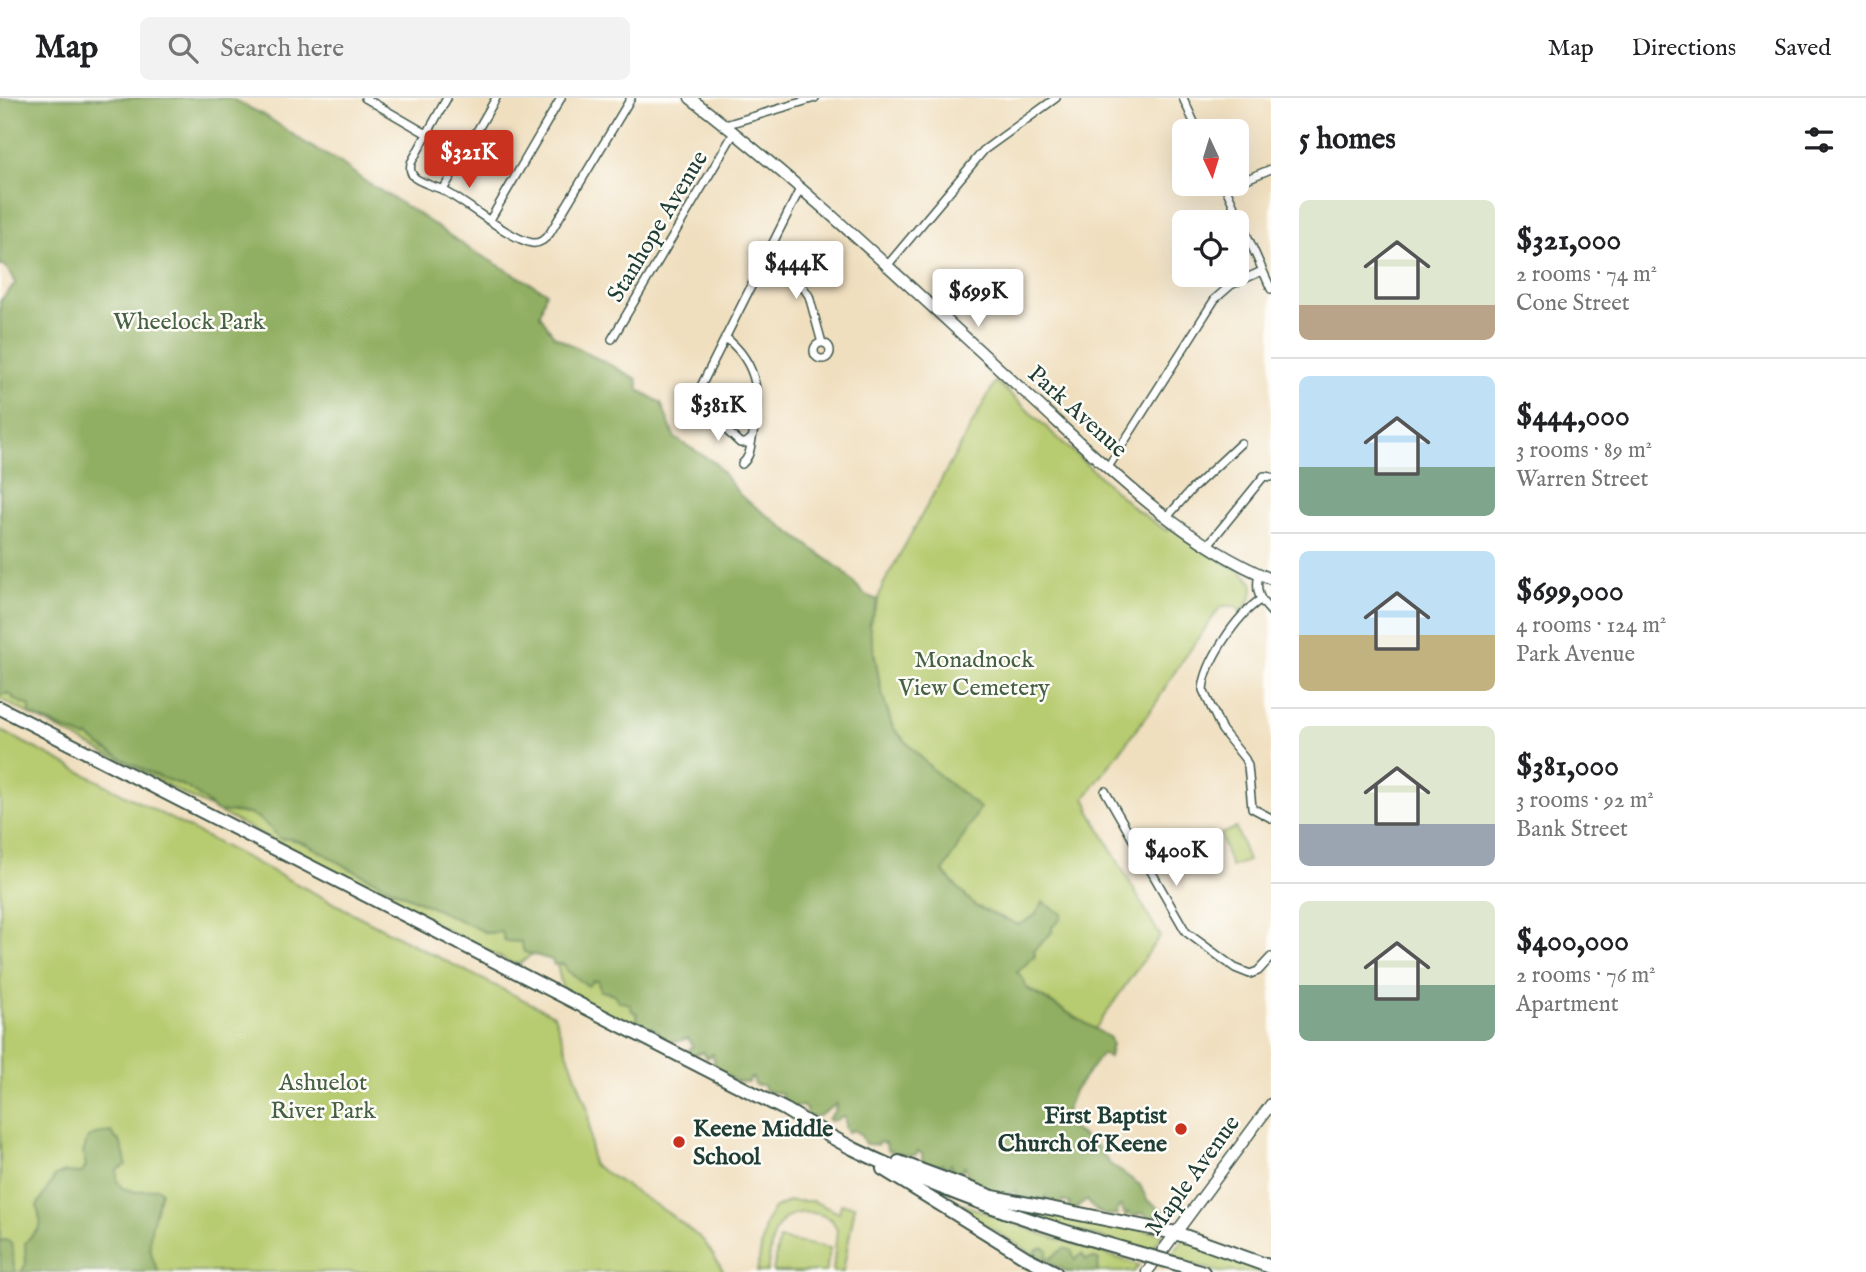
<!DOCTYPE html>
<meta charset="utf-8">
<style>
body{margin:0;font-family:"IM FELL English",serif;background:#f2f2f2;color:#202124;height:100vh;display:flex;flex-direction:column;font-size:26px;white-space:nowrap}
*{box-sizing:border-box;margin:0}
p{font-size:23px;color:#757577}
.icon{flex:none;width:38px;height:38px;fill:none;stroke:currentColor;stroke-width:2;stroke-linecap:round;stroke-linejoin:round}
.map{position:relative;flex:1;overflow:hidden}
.drawer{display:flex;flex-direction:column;background:#fff;width:595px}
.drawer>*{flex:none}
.needle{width:46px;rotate:176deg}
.controls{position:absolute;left:1172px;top:21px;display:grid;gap:14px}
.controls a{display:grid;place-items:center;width:77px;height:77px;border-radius:10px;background:#fff;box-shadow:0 7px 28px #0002;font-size:35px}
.price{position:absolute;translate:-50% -60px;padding:0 16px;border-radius:7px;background:#fff;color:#222;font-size:23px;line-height:46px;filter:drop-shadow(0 2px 4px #0008)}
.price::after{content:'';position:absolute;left:50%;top:42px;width:21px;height:16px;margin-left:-10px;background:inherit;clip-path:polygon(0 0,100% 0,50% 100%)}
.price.selected{background:#c8321e;color:#fff}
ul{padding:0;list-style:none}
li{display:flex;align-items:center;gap:21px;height:175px;padding:0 28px}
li+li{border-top:2px solid #e0e0e0}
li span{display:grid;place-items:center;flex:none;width:196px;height:140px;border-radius:10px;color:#555}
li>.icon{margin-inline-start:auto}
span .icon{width:84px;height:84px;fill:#fffc;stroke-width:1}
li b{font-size:30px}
h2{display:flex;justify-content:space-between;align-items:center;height:84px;padding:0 28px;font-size:30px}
header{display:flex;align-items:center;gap:42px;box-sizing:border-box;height:98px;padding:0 35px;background:#fff;border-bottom:2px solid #e0e0e0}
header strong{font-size:33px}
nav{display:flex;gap:38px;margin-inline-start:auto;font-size:24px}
.search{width:490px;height:63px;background:#f2f2f2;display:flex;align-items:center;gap:18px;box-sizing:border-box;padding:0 24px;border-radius:10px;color:#757577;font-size:26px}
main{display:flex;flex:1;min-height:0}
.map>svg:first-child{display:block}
</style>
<header>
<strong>Map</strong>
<div class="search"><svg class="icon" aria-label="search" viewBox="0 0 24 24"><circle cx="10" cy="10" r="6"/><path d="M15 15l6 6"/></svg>Search here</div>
<nav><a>Map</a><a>Directions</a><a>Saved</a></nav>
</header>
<main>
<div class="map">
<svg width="1271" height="1174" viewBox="0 0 1271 1174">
<rect width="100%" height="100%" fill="#fdfcf7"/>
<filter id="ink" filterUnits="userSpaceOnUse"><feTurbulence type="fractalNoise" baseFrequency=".0143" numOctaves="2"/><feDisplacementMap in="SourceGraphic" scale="14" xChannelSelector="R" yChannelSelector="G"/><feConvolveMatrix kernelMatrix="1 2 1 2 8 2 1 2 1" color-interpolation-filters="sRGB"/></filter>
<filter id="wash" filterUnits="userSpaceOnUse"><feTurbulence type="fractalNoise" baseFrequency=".00686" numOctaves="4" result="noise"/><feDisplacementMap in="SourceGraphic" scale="28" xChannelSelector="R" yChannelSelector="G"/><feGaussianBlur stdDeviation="1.57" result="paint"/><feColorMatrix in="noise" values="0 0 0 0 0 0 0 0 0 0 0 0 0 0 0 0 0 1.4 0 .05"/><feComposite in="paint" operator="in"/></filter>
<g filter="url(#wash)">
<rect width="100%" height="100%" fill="#f0dfbf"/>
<!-- green -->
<path fill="#b7cb6f" stroke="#6b8452" stroke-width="2" d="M996,283L1135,411L1167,433L1171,429C1186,439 1201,450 1216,460C1241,475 1270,481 1241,514L1235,508H1221L1176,572L1156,605L1085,700L1090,710L1089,712L1160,838L1095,931L1026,889L1017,874L1026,867L1034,852L1052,834L1034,818L1019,827L975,808L942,774L932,671L893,630L881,592L869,527L883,487Z
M7,595L30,608V617L88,638C100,651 147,674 165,681C180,687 199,691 208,706L244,716L252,715L266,725L280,741C303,738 330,761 349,770C394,793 441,813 487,835L502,834L521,844L524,854L532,856L521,865H511L0,601V598Z
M0,632L418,849L554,917L588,1012L592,1066L671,1117L704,1143L724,1174H0Z
M1236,730L1248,763L1231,769L1220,736Z
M557,866H564L593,883H598L605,893L614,896L618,903L630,906L643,927L658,933L660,943L569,896L562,889Z
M928,1093L1039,1135L1139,1167L1134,1174H1097L1091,1162L1051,1160L1046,1159L1037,1151L1034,1156Z
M988,1101L1163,1136L1150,1154L1067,1130Z
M789,1103H813L839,1115L841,1106L855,1108L843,1174H833L837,1132L832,1122C821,1116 812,1113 800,1115C771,1118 771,1151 767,1174H757L765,1127L773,1111Z
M1185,1140L1271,1174H1218L1170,1159Z
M779,1141L830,1150L826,1174H773Z"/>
<!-- forest -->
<path fill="#91af62" stroke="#58764b" stroke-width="2" d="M0,0H230L266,18L310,48L341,65L363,82L414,113L468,150L546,194L540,217L554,238L637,281L639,292L661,305L675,340L715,365L741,398L843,473L865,497L878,502L869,527L881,592L893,630L932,671L980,710L943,774L975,808L1019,827L1034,818L1043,804L1062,816L1060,822L1052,829V834L1034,852L1035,858L1017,874L1024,882L1026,890L1110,940L1112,947L1109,959L1102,956L1074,993L1062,1024L1096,1047L1110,1066L1140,1087L1147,1102L1164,1113L1163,1118H1159L1156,1116L1150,1121L1143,1115L1132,1118L1128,1114L1126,1119L1121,1108L1118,1109L1117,1117C1103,1118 1094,1114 1087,1102L1072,1113L1068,1111L1070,1105L1062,1103L1059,1107L1047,1104L1046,1098L1043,1101L1017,1100V1093L1005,1096L969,1087L965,1068L960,1073L953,1075L951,1066L946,1070L942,1066L932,1069L926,1065L923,1069L922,1056L918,1053L916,1057H905L887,1052L886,1045L879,1044L877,1047L865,1046L861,1038L854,1032L848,1034L845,1029V1019L831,1023L828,1021L835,1013L836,1006L819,1018H808L806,1011L802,1008L789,1009L784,1003L781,995L765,993L763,987H755L753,980H750L749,984L735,983L715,969L713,956L707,960L703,954L690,958L689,951L693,948L688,940L680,943H660L658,933L637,923V915L632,913L630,906L618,903L614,896L600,893L598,883H593L588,888L566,872L564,866L554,867L552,862L524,854L521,844L505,843L502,834L487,835C441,813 394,793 349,770C330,761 303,738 280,741C254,712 253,716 216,713C206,704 198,696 186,689C179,685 172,684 165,681C147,674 100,651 88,638L86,640L30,617V608L13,601V598L7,595L0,598V203L15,186L13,178L4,167H0Z
M111,1034C114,1041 118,1040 121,1046C123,1052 126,1061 126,1067L117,1072V1082L122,1090L137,1094L157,1090L161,1093C154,1124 141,1144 159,1174H21L26,1166L25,1145C41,1125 44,1137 37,1108L55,1078L65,1074L82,1075L86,1068L83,1055L88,1040L95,1036Z
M3,1142L9,1143C17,1152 10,1164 16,1174H0V1144Z
M1043,1149L1048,1152L1046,1159L1051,1160L1064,1150L1071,1152L1075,1161L1082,1156L1086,1162L1094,1160L1099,1162L1097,1174H1067L1034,1156L1037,1151Z"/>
</g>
<g filter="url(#ink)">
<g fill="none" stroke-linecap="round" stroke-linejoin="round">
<defs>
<path id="street" d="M365,0L427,36
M447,0L411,65C410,71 410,75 415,80C422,85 433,88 441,91C465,103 508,140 532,145C540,146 545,141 550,135L631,0
M1183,0L1198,33
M725,27L815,0
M1237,85L1271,71
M1224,86L1271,191
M443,92L496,0
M490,122L561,0
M761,167L803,189L809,198L822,245
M886,169L984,52L1056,0
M725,239C760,267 761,300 752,341C750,351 750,359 742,366
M612,241L734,35
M814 253a8 8 0 1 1 16 0a8 8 0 1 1-16 0Z
M694,302L740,345H746L752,340
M684,322L800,91
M1108,369L1215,201L1231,187L1262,173
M1167,419L1192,391L1241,345
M1207,448L1264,378L1271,379
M1259,476C1255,493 1259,501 1271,514
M1260,502C1237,517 1205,564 1203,592L1222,632L1245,661L1248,668L1252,710L1271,720
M1105,693L1186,834L1235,870L1250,876L1258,873L1271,859"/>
<path id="secondary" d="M690,0C804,87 910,189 1016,286C1095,357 1171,439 1271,481
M1147,1174L1271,1006"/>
<path id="highway" d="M0,610L786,1012C809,1026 832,1040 856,1052C947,1096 1041,1128 1138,1155
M899,1064L993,1099L1176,1135L1271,1169
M883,1071L1027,1160L1055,1174
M1181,1167L1203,1174"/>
</defs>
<!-- street casing -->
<use href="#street" stroke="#3e5549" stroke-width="10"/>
<!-- secondary casing -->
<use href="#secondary" stroke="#3e5549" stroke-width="13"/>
<!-- highway casing -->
<use href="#highway" stroke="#3e5549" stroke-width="16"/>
<!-- street -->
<use href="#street" stroke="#fff" stroke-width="7"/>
<!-- secondary -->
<use href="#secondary" stroke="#fff" stroke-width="10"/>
<!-- highway -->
<use href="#highway" stroke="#fff" stroke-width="12"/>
<defs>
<path id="highway-bridge" d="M1138,1155L1181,1167"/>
</defs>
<!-- highway-bridge casing -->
<use href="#highway-bridge" stroke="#3e5549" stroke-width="16" stroke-linecap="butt"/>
<!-- highway-bridge -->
<use href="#highway-bridge" stroke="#fff" stroke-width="12"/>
</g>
</g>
<!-- markers -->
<g fill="#c8321e" stroke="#fdfcf7" stroke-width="2.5">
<circle cx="1181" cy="1031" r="7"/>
<circle cx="679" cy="1044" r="7"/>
</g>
<g text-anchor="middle" stroke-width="5" stroke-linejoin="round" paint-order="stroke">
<!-- street labels -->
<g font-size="24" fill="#1f3d34" stroke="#fdfcf7">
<text transform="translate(657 128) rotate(-59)" y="8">Stanhope Avenue</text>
<text transform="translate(1078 313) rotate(42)" y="8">Park Avenue</text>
<text transform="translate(1192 1077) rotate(-54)" y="8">Maple Avenue</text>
</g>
<!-- park labels -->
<g font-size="24" fill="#456043" stroke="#fdfcf7">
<text x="189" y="231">Wheelock Park</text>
<text x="974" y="569">Monadnock<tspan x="974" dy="28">View Cemetery</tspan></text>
<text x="323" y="992">Ashuelot<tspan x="323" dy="28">River Park</tspan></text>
</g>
<!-- poi labels -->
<g font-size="24" font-weight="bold" fill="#1f3d34" stroke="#fdfcf7" text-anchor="end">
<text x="1167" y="1025">First Baptist<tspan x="1167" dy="28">Church of Keene</tspan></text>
<text x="693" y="1038" text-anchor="start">Keene Middle<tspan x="693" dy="28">School</tspan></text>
</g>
</g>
</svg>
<div class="controls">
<a><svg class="needle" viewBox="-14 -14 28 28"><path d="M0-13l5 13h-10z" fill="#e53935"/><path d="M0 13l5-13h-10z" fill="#757577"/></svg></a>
<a><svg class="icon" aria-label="locate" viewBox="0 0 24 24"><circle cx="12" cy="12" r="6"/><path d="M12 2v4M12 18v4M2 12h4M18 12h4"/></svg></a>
</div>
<b class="price selected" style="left:469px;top:92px">$321K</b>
<b class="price" style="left:796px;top:203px">$444K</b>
<b class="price" style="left:978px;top:231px">$699K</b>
<b class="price" style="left:718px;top:345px">$381K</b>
<b class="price" style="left:1176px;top:790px">$400K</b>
</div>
<section class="drawer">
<h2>5 homes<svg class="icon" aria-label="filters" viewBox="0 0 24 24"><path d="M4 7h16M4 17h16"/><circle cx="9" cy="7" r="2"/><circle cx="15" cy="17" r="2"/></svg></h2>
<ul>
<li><span style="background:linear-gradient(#dfe7d0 75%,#b9a48a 0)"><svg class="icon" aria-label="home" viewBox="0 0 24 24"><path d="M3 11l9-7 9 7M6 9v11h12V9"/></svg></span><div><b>$321,000</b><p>2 rooms · 74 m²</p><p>Cone Street</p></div></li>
<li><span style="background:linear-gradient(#bfe0f5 65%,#7fa58c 0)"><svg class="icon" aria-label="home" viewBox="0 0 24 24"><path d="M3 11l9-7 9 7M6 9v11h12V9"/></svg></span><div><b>$444,000</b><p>3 rooms · 89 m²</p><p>Warren Street</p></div></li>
<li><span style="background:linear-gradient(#bfe0f5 60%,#c2b280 0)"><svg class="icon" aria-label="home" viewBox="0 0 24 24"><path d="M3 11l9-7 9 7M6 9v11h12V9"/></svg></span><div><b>$699,000</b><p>4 rooms · 124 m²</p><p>Park Avenue</p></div></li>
<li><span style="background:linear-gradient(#dfe7d0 70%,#9aa5b1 0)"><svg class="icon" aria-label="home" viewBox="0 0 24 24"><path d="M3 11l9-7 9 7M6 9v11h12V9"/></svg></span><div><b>$381,000</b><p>3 rooms · 92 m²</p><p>Bank Street</p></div></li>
<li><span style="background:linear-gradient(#dfe7d0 60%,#7fa58c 0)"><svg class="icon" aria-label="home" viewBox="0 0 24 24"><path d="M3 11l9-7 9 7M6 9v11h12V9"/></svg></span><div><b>$400,000</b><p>2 rooms · 76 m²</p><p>Apartment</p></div></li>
</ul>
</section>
</main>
